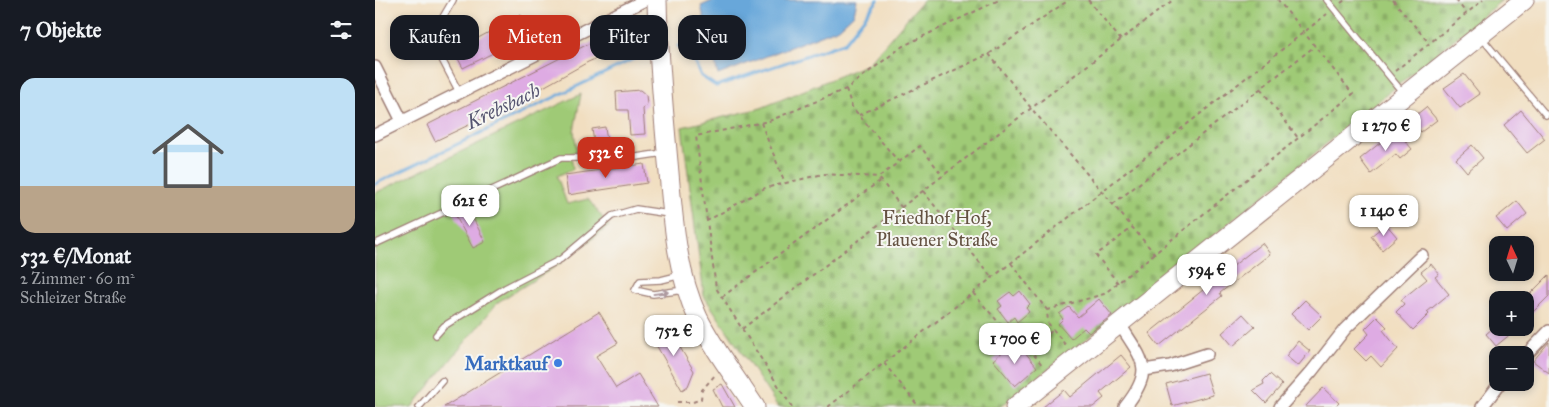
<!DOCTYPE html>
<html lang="de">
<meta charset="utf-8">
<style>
body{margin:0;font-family:"IM FELL Great Primer",serif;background:#20242c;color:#f1f3f6;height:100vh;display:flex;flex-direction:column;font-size:19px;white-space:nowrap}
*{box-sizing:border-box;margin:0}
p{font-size:16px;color:#9ea1a6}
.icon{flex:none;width:28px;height:28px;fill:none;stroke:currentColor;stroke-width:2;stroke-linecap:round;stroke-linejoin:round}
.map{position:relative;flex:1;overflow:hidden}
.panel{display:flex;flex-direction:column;background:#171b24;width:375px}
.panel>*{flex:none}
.guide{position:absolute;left:15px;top:15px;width:475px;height:45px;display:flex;gap:10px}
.needle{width:32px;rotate:356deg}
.fabs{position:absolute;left:1114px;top:236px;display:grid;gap:10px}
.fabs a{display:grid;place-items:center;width:45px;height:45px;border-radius:10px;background:#171b24;box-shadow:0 2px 8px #0003;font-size:25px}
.price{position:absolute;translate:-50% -42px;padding:0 11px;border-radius:10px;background:#fff;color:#222;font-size:16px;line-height:32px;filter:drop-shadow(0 1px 2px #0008)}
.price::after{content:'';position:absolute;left:50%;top:30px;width:15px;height:11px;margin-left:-8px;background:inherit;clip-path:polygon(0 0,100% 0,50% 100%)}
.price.on{background:#c8321e;color:#fff}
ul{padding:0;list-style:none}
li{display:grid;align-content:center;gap:10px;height:265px;padding:0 20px}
li span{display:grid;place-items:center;height:155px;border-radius:15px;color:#555}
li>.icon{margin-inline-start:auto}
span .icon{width:90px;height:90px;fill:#fffc;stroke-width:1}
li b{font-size:21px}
h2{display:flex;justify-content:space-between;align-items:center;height:60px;padding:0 20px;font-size:21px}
.pill{padding:0 18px;border-radius:15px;background:#171b24;box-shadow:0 2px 8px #0003;font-size:18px;line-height:45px}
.pill.on{background:#c8321e;color:#fff}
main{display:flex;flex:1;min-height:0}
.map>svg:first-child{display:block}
</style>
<main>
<section class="panel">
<h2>7 Objekte<svg class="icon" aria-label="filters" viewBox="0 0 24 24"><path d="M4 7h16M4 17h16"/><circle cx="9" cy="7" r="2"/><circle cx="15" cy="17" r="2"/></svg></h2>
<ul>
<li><span style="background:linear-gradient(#bfe0f5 70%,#b9a48a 0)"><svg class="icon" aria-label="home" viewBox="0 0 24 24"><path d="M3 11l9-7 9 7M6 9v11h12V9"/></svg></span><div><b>532 €/Monat</b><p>2 Zimmer · 60 m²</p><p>Schleizer Straße</p></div></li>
</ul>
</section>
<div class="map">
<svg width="1174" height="407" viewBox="0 0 1174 407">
<defs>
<pattern id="cemetery-stones" width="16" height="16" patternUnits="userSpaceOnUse" patternTransform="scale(1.25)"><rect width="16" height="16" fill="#9fca76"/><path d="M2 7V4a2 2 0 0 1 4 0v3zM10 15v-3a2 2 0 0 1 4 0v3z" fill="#8aad66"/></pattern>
</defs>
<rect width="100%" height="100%" fill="#f6f6f2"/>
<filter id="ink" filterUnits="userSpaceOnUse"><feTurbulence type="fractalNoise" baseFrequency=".02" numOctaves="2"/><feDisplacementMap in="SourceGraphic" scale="10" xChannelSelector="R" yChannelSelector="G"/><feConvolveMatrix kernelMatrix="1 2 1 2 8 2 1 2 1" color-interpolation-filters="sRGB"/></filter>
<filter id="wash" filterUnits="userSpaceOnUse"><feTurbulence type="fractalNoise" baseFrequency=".0096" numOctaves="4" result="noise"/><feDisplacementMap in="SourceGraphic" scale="20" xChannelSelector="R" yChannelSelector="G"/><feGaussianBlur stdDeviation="1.12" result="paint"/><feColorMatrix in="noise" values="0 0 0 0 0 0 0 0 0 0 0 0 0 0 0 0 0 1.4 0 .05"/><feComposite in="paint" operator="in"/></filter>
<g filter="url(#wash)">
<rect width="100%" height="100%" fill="#f1dec0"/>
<!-- green -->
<path fill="#9fca76" stroke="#747450" d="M206,94L199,131L202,151L196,153L198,169L182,176L192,204L213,199L234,226L183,265L123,302L37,407H0V193Z"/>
<!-- cemetery -->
<path fill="url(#cemetery-stones)" stroke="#747450" d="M548,0H1127L733,322L625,407H403L329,296L307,127L386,108L493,64Z"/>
<!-- water -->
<path fill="#68a7da" stroke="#596382" d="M339,0H482L479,14L464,28L343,75L326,6Z"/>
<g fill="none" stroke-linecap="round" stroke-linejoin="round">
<!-- stream -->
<path stroke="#68a7da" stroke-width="3" d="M303,46L314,50L326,76L341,86L469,43L503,0
M0,184L269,54"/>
</g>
<g id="blocks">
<!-- building -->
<path fill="#deabe3" d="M146,15L156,34L88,68L79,51Z
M45,16L60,17L57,45L43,43Z
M245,28L253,45L213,62L138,104L60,141L52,125Z
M1089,74L1105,94L1085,108L1069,88Z
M265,90L271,95L272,104L268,109L270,134L255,135L253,110H242L241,92Z
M1051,107L1062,120L1046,132L1036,119Z
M1146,110L1170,139L1152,153L1129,125Z
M230,127L233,147L220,149L217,129Z
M1021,130L1037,149L1025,159L1021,154L996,174L985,159Z
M1097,145L1108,158L1092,172L1081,159Z
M269,164L272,183L193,195L190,175Z
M1142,201L1152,214L1132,231L1121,218Z
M92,206L110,242L98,248L79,213Z
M1011,224L1022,237L1007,250L996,236Z
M887,243L895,254L845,293L847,296L784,346L774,333Z
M1056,264L1064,274L1060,277L1074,294L1052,312L1054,314L1038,330L1021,312L1029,304L1026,300L1052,279L1046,272Z
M1174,275V296L1150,320L1151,300H1149Z
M645,291L655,304L651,308L654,312L642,322L639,317L633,322L623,309L627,306L623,301L635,292L639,296Z
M724,299L737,315L714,333L709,328L696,339L683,324L688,319L684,314L694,307L703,317Z
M930,300L947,316L933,330L916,314Z
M224,312L243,343L221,356L241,388L263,374L283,407H69Z
M868,314L880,327L858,346L847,333Z
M1002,317L1012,327L1008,330L1023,349L1006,367L996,356L991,361L979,349L994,334L990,329Z
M293,327L319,371L313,386L307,390L276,336Z
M1118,328H1143L1121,346L1111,334Z
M923,341L935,351L923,366L911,356Z
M1174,342V373L1158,361Z
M637,344L645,354L649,351L662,367L640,386L618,360Z
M746,355L756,367L725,393L729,398L718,407H668L689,390L695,397Z
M831,373L838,395L797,406L791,384Z
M895,374L907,385L891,403L878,390L889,384L888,381Z
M347,384L360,407H347L338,389Z
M948,388L964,403L960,407H930Z"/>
</g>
</g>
<g filter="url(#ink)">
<use href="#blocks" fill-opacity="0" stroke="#9e7e76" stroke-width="1"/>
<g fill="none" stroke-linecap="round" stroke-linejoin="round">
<defs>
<path id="lane" d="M78,0L68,17L61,48L84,92
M952,0L1028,93
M1106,37L1171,115
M2,243L186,158H255L288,153
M306,275L286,280L265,281L260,290L278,294L310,290
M61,335L69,326L130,288L186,259L237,216L261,209L294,214
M44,407L67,381"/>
<path id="street" d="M0,67L27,121
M0,135L270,0
M744,323C767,360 781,368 750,407
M1150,356L1174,331
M769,370L795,366L832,354
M905,407L937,371L970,329L1047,255
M1107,407L1126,382"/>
<path id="primary" d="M282,0C283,54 288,108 293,162C298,215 300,269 323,318C339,350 361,378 380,407
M640,407L1149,0"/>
</defs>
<!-- lane casing -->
<use href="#lane" stroke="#9e7e76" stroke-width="8"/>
<!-- street casing -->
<use href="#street" stroke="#9e7e76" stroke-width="14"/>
<!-- primary casing -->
<use href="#primary" stroke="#9e7e76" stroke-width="21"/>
<!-- path -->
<path stroke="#9e7e76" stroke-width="2" stroke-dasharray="4 4" stroke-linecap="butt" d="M713,0L746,40
M1018,0L1054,43
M1081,0L1091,13
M966,3L970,0
M614,54L656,108L780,254
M1020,71L1108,0
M471,89L477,107L523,161
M886,89L923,138
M484,115L614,54L694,0
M386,123L410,183
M505,179L526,207
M548,191L617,278
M738,204L940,46
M332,221L321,136L394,121L471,89L528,46L624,0
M636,263L672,310L673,323L692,347
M743,283L721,255L757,228
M598,293L637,338L649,342L668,366
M347,297L506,180
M672,310L729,294L978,94L903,0
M367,329L798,0
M655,349L678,330
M509,363L544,407
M302,402H318L326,399L327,390L341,374
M417,407L341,288L332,221L390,188L448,174L504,177L545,146L568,176
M453,407L952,14"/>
<!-- lane -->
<use href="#lane" stroke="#fff" stroke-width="5.5"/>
<!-- street -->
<use href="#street" stroke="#fff" stroke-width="11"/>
<!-- primary -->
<use href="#primary" stroke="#fff" stroke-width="19"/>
</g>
<!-- one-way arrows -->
<defs><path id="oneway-shaft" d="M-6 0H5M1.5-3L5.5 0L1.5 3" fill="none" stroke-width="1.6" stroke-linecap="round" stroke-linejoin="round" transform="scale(1.25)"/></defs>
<use stroke="#ae9aa0" href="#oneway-shaft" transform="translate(286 293) rotate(-7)"/>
</g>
<!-- markers -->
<circle fill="#3f7fe0" stroke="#f6f6f2" stroke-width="2" cx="183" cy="363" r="5"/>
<g text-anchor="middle" stroke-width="4" stroke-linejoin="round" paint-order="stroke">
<!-- park labels -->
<g font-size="19" fill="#645242" stroke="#f6f6f2">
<text x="562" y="224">Friedhof Hof,<tspan x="562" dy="22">Plauener Straße</tspan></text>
</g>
<!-- shop labels -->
<g font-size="19" font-weight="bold" fill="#366cbe" stroke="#f6f6f2" text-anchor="end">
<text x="173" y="370">Marktkauf</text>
</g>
<!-- water labels -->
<g font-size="20" font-style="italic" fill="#565571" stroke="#f6f6f2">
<text transform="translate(128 106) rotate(-26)" y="7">Krebsbach</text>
</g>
</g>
</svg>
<div class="fabs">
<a><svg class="needle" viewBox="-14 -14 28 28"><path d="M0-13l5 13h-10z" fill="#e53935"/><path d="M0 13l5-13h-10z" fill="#9ea1a6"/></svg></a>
<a>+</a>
<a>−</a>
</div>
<b class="price" style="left:1011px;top:152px">1 270 €</b>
<b class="price on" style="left:231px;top:179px">532 €</b>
<b class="price" style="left:95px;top:227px">621 €</b>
<b class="price" style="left:1009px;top:237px">1 140 €</b>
<b class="price" style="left:832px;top:296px">594 €</b>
<b class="price" style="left:299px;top:357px">752 €</b>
<b class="price" style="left:640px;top:365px">1 700 €</b>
<div class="guide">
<a class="pill">Kaufen</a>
<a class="pill on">Mieten</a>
<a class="pill">Filter</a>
<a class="pill">Neu</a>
</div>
</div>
</main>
